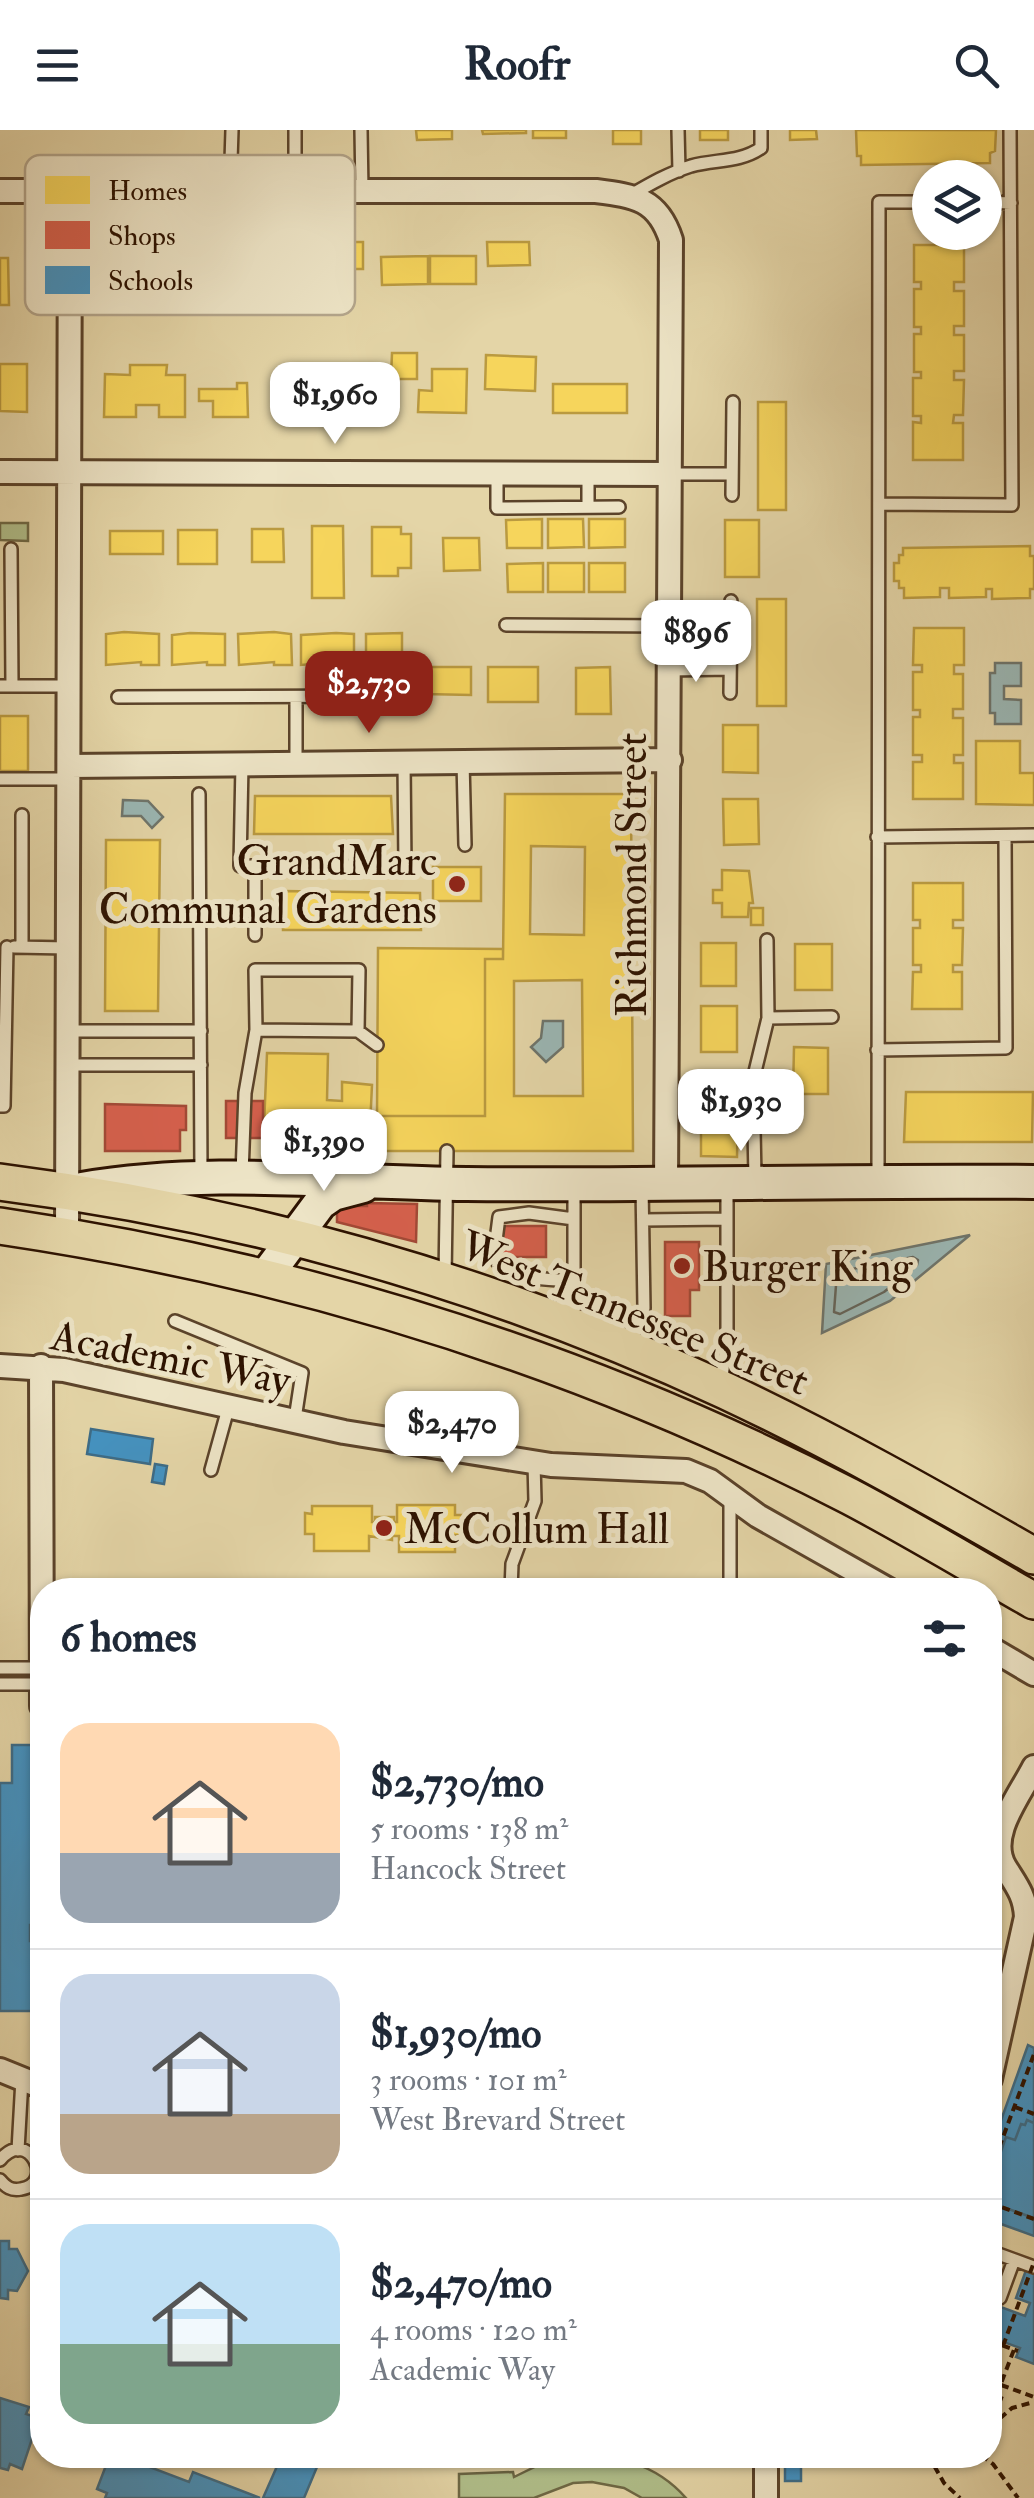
<!DOCTYPE html>
<meta charset="utf-8">
<style>
body{margin:0;font-family:"IM FELL Double Pica",serif;background:#f6f6f7;color:#1f2937;height:100vh;display:flex;flex-direction:column;font-size:38px;white-space:nowrap}
*{box-sizing:border-box;margin:0}
p{font-size:32px;color:#747a83}
.icon{flex:none;width:55px;height:55px;fill:none;stroke:currentColor;stroke-width:2;stroke-linecap:round;stroke-linejoin:round}
.map{position:relative;flex:1;overflow:hidden}
.panel{position:absolute;left:30px;top:1448px;width:972px;height:890px;display:flex;flex-direction:column;background:#fff;border-radius:40px;box-shadow:0 2px 8px #0004}
.panel>*{flex:none}
.controls{position:absolute;left:912px;top:30px;display:grid;gap:20px}
.controls a{display:grid;place-items:center;width:90px;height:90px;border-radius:50%;background:#fff;box-shadow:0 2px 8px #0004;font-size:50px}
.price{position:absolute;translate:-50% -85px;padding:0 22px;border-radius:20px;background:#fff;color:#222;font-size:32px;line-height:65px;filter:drop-shadow(0 2px 5px #0008)}
.price::after{content:'';position:absolute;left:50%;top:60px;width:30px;height:22px;margin-left:-15px;background:inherit;clip-path:polygon(0 0,100% 0,50% 100%)}
.price.current{background:#8f2418;color:#fff}
ul{padding:0;list-style:none}
li{display:flex;align-items:center;gap:30px;height:250px;padding:0 30px}
li+li{border-top:2px solid #e0e1e3}
li span{display:grid;place-items:center;flex:none;width:280px;height:200px;border-radius:30px;color:#555}
li>.icon{margin-inline-start:auto}
span .icon{width:120px;height:120px;fill:#fffc;stroke-width:1}
li b{font-size:42px}
h2{display:flex;justify-content:space-between;align-items:center;height:120px;padding:0 30px;font-size:42px}
header{display:flex;justify-content:space-between;align-items:center;height:130px;padding:0 30px;background:#fff;font-size:45px;font-weight:800}
.map>svg:first-child{display:block}
</style>
<header><svg class="icon" aria-label="menu" viewBox="0 0 24 24"><path d="M4 6h16M4 12h16M4 18h16"/></svg>Roofr<svg class="icon" aria-label="search" viewBox="0 0 24 24"><circle cx="10" cy="10" r="6"/><path d="M15 15l6 6"/></svg></header>
<div class="map">
<svg width="1034" height="2368" viewBox="0 0 1034 2368">
<rect width="100%" height="100%" fill="#e4d5a7"/>
<filter id="stains"><feTurbulence type="fractalNoise" baseFrequency=".002" numOctaves="4"/><feColorMatrix values="0 0 0 0 .2 0 0 0 0 .09 0 0 0 0 .02 0 0 0 .5 -.17"/></filter>
<radialGradient id="worn" r=".72"><stop offset=".6" stop-color="#630" stop-opacity="0"/><stop offset="1" stop-color="#630" stop-opacity=".3"/></radialGradient>
<!-- green -->
<path fill="#b0be8a" stroke="#6e6845" stroke-width="2.5" d="M0,393H28V411L0,410Z
M572,2325C617,2325 655,2333 686,2368H642L624,2358L592,2352L573,2353L534,2368H459V2344L513,2342L514,2347L549,2330Z"/>
<!-- water -->
<path fill="#9ab6b3" stroke="#6e746b" stroke-width="2.5" d="M995,533H1021V556H1004V569L1021,570V594H995V583H990V543H995Z
M123,670L148,671L163,687L152,698L141,686H122Z
M543,891H563V917L546,932L531,917L541,908Z
M970,1105L890,1171L822,1203L826,1134Z"/>
<!-- homes -->
<path fill="#f6d55c" stroke="#ba9a40" stroke-width="2.5" fill-rule="evenodd" d="M416,0H452V9L417,10Z
M482,0H526V3L483,4Z
M533,0H566V8H533Z
M613,0H641V14H613Z
M700,0H728V10H700Z
M790,0H816L817,9L790,10Z
M856,0H996L995,21L990,23V33L861,35V26H857Z
M340,112H363V139H340Z
M487,112H529L530,135L488,136Z
M914,115H964V152H954V161H964V196H954V205H964V241H954V250H964L963,285H954L953,293H963V330H913V292L921,293V286H913V248H921V242H914V204H921V197H914V159H921V152H914Z
M428,126V154L382,155L381,127Z
M430,126H476V154H430Z
M0,128H8L9,175H0Z
M392,223H417V249H391Z
M486,225L536,227L535,261L485,259Z
M0,234H27V282L0,281Z
M130,235H167L166,245H185V287H159V275H136V287H104L105,244L130,245Z
M432,239H467L466,283L418,282L419,260L432,261Z
M320,244H359V288H320Z
M237,253H247L248,287H213V271H199V259H237Z
M553,254H627V283H553Z
M758,272H786V380H758Z
M542,389V418H507L506,390Z
M548,389H583L584,417L548,418Z
M589,389H625V417L589,418Z
M725,390H759V447H725Z
M312,396H343L344,468H312Z
M372,397H401V404H411V438H398V446H372Z
M252,399H283L284,432H252Z
M178,400H217V434H178Z
M110,401H163V424H110Z
M443,408H479L480,440L444,441Z
M1030,416V426H1034V459H1030V468L992,469V459H986V467L949,468V458H940V467L904,468V458H899V451H894V433H899V425H903V418Z
M543,433V462H508L507,434Z
M548,433H584V462H548Z
M589,433H625V462H589Z
M757,469H786V576H757Z
M914,498H964V535H954V544H963V579H953V588H963V625H954V633H963V669H913V632H922V625H913V587H920V580H913V542H922V535H913Z
M124,502L159,504V535H141V532L106,535V504Z
M274,502L291,504L292,535H274V532L239,535L238,504Z
M190,503L225,504V535H207V532L172,535V505Z
M336,503L354,504V535H336V532L301,535V505Z
M402,503V532L366,535V504Z
M425,537H471V565L425,564Z
M488,537H538V572H488Z
M610,537L611,584H576V538Z
M0,586H28V641H0Z
M723,595H758V643L723,642Z
M976,611H1020V643H1034V675L976,674Z
M505,664H631L633,1021H375L377,986H485V829H503ZM531,716L585,717L584,805L530,804ZM582,850L583,966H514V851Z
M255,666H391L393,704H254Z
M723,669H758L759,714L724,715Z
M106,710H160L158,881H105Z
M433,737H481V771H433Z
M722,740L749,741L753,773H749L748,787H722V773H713V760H722Z
M913,753H963V790H953V798H963L962,835H953V842H962V879H912L913,842H921V835H913V798H920V790H913Z
M283,761L420,763L421,800H283Z
M751,778H763V795H751Z
M701,813H736V856H701Z
M795,814H832V860H795Z
M378,818L503,819V829H485V986H377Z
M701,876H737V922H701Z
M794,917L828,918V964H793Z
M267,923L328,924L327,970L342,971V952L372,955L369,1018L325,1017V1020L313,1021V1025H276L275,1020L263,1021Z
M906,962H1033L1032,1012H904Z
M701,980H738L737,1027L701,1026Z
M397,1375H455V1385H462V1405H455V1422H399V1406H392V1410L369,1406V1421H314V1404H305V1383L312,1384V1376H372V1392H375V1387H394V1392H397Z"/>
<!-- shops -->
<path fill="#d6604d" stroke="#a34936" stroke-width="2.5" d="M226,971H263V1008H226Z
M105,974L186,976V1000H180V1021H105Z
M367,1073L417,1074L416,1112L337,1092V1076H367Z
M501,1096H546V1127H501Z
M665,1112H699V1160H690V1186H665Z"/>
<!-- schools -->
<path fill="#4393c3" stroke="#3c6c88" stroke-width="2.5" d="M91,1299L153,1309L150,1334L87,1324Z
M155,1334L167,1336L164,1354L152,1352Z
M12,1615H42V1795H30V1811H42V1881H0V1653H12Z
M1028,1915L1034,1918V1993L1027,1990L1025,1995L1021,1994L1015,2010L1006,2007L991,2050L999,2053L994,2068L998,2070L997,2075L1034,2088V2106L990,2090V2021Z
M1027,1990L1034,1993V2088L997,2075L998,2070L994,2068L999,2053L990,2050L1006,2007L1015,2010L1021,1994L1025,1995Z
M0,2111H9V2119H17L28,2141L17,2161L8,2160V2169L0,2168Z
M1026,2140L1034,2143V2234L1016,2227L1020,2218L990,2207L1001,2177L1025,2186L1030,2173L1016,2168Z
M0,2268L29,2277L26,2284L39,2288L22,2339L10,2334L8,2340L0,2338Z
M110,2325H118L189,2352L193,2342L260,2368H105L107,2363L97,2359Z
M282,2325H322L304,2368H263Z
M785,2333H801V2351H785Z"/>
<g fill="none" stroke-linecap="round" stroke-linejoin="round">
<!-- shore -->
<path stroke="#64645a" stroke-width="2.5" d="M913,1127L918,1130L917,1135L884,1162L840,1184L834,1182L837,1142Z"/>
<defs>
<path id="lane" d="M295,0V61
M361,0L362,61
M678,0L679,41
M230,61L232,0
M631,65C650,54 669,43 691,36C716,29 739,33 761,18V0
M985,72L1011,73
M497,344V378L619,377
M588,344V377
M669,344H732
M732,365L733,272
M879,374L1012,375L1010,0
M11,419L12,556
M506,495L669,496
M669,540L730,539
M0,556H69
M730,563L731,471
M118,567L392,566
M296,567V634
M463,631L465,715
M242,634L240,736L405,737L404,632
M0,649H69
M199,664L201,1045
M22,685V817
M877,707L1034,705
M255,736V805
M14,817L68,818
M768,888L832,887
M68,901H201
M358,901L377,915
M877,920L1006,918L1005,706
M68,935H201
M702,951L753,950
M0,976H4L7,817
M242,1044L245,963L256,900L255,840H359L358,901L256,900
M878,1046L879,72H930
M755,1048L753,950L768,888L767,810
M574,1089L529,1083L499,1087L494,1126C504,1151 551,1149 574,1151
M643,1090L727,1089
M445,1147L447,1021
M564,1190L574,1158V1060
M175,1191L302,1243L295,1289
M630,1215L644,1178L642,1056
M721,1256L727,1206V1056
M211,1340L229,1275
M730,1364V1460
M511,1460L512,1434L535,1371L534,1333
M0,1538H41
M0,1554H41
M18,2020L22,1949
M0,2030C29,1996 56,2054 21,2059C11,2061 6,2057 0,2050
M990,2121L1034,2137
M1000,2168L1014,2130"/>
<path id="street" d="M0,61H596C635,66 658,69 671,110L666,1056
M0,342L669,344
M69,636L670,630
M67,1106L70,61
M0,1236L64,1240L344,1302L551,1335L686,1341L710,1351L758,1386L889,1460
M41,1236L42,1576
M990,1518L1034,1544
M0,1940L42,1957
M990,1949L1026,1787C1025,1765 1016,1755 1005,1737C986,1706 1020,1665 1034,1637
M766,2325V2368"/>
<path id="secondary" d="M82,1059C209,1037 339,1053 467,1054C656,1056 845,1050 1034,1052
M266,1146L320,1073L333,1064L363,1056"/>
<path id="primary" d="M0,1052C251,1084 497,1155 726,1261C832,1311 933,1368 1034,1426
M0,1096C298,1140 581,1228 849,1366C912,1399 973,1436 1034,1471"/>
</defs>
<!-- lane casing -->
<use href="#lane" stroke="#5b432a" stroke-width="16"/>
<!-- street casing -->
<use href="#street" stroke="#5b432a" stroke-width="28"/>
<!-- secondary casing -->
<use href="#secondary" stroke="#2d1200" stroke-width="38"/>
<!-- primary casing -->
<use href="#primary" stroke="#2d1200" stroke-width="40"/>
<!-- path -->
<path stroke="#2d1200" stroke-width="4" stroke-dasharray="8 5" stroke-linecap="butt" d="M1015,1977L1034,1984
M990,2042L1034,1924
M990,2073L1034,2089
M1001,2255L1034,2267
M990,2262L1002,2266L992,2292
M997,2264L1015,2217
M990,2297L1012,2278L1034,2272
M928,2325L944,2353L960,2368
M981,2325L993,2334L1018,2368"/>
<!-- lane -->
<use href="#lane" stroke="#ede4c6" stroke-width="11"/>
<!-- street -->
<use href="#street" stroke="#ede4c6" stroke-width="22"/>
<!-- secondary -->
<use href="#secondary" stroke="#ede4c6" stroke-width="32"/>
<!-- primary -->
<use href="#primary" stroke="#e4d5a7" stroke-width="35"/>
<!-- path-bridge -->
<path stroke="#2d1200" stroke-width="4" stroke-dasharray="8 5" stroke-linecap="butt" d="M990,2211L1018,2221
M1003,2216L1034,2132"/>
</g>
<!-- markers -->
<g fill="#8f2418" stroke="#ede4c6" stroke-width="4">
<circle cx="457" cy="754" r="10"/>
<circle cx="682" cy="1136" r="10"/>
<circle cx="384" cy="1398" r="10"/>
</g>
<g text-anchor="middle" stroke-width="10" stroke-linejoin="round" paint-order="stroke">
<!-- poi labels -->
<g font-size="42" fill="#2d1200" stroke="#ede4c6" text-anchor="start">
<text x="437" y="745" text-anchor="end">GrandMarc<tspan x="437" dy="48">Communal Gardens</tspan></text>
<text x="702" y="1151">Burger King</text>
<text x="404" y="1413">McCollum Hall</text>
</g>
<!-- street labels -->
<g font-size="42" fill="#2d1200" stroke="#ede4c6">
<text transform="translate(631 745) rotate(-90)" y="15">Richmond Street</text>
<text transform="translate(635 1182) rotate(22)" y="15">West Tennessee Street</text>
<text transform="translate(171 1227) rotate(11)" y="15">Academic Way</text>
</g>
</g>
<!-- legend -->
<rect x="25" y="25" width="330" height="160" rx="15" fill="#ede4c6" stroke="#b3a58b" stroke-width="2.5"/>
<rect x="45" y="46" width="45" height="28" fill="#f6d55c"/>
<rect x="45" y="91" width="45" height="28" fill="#d6604d"/>
<rect x="45" y="136" width="45" height="28" fill="#4393c3"/>
<g font-size="28" fill="#2d1200">
<text x="108" y="70">Homes</text>
<text x="108" y="115">Shops</text>
<text x="108" y="160">Schools</text>
</g>
<rect width="100%" height="100%" filter="url(#stains)"/>
<rect width="100%" height="100%" fill="url(#worn)"/>
</svg>
<div class="controls">
<a><svg class="icon" aria-label="layers" viewBox="0 0 24 24"><path d="M12 4l9 5-9 5-9-5zM3 14l9 5 9-5"/></svg></a>
</div>
<b class="price" style="left:335px;top:317px">$1,960</b>
<b class="price" style="left:696px;top:555px">$896</b>
<b class="price current" style="left:369px;top:606px">$2,730</b>
<b class="price" style="left:741px;top:1024px">$1,930</b>
<b class="price" style="left:324px;top:1064px">$1,390</b>
<b class="price" style="left:452px;top:1346px">$2,470</b>
<section class="panel">
<h2>6 homes<svg class="icon" aria-label="filters" viewBox="0 0 24 24"><path d="M4 7h16M4 17h16"/><circle cx="9" cy="7" r="2"/><circle cx="15" cy="17" r="2"/></svg></h2>
<ul>
<li><span style="background:linear-gradient(#ffd9b3 65%,#9aa5b1 0)"><svg class="icon" aria-label="home" viewBox="0 0 24 24"><path d="M3 11l9-7 9 7M6 9v11h12V9"/></svg></span><div><b>$2,730/mo</b><p>5 rooms · 138 m²</p><p>Hancock Street</p></div></li>
<li><span style="background:linear-gradient(#c9d6e8 70%,#b9a48a 0)"><svg class="icon" aria-label="home" viewBox="0 0 24 24"><path d="M3 11l9-7 9 7M6 9v11h12V9"/></svg></span><div><b>$1,930/mo</b><p>3 rooms · 101 m²</p><p>West Brevard Street</p></div></li>
<li><span style="background:linear-gradient(#bfe0f5 60%,#7fa58c 0)"><svg class="icon" aria-label="home" viewBox="0 0 24 24"><path d="M3 11l9-7 9 7M6 9v11h12V9"/></svg></span><div><b>$2,470/mo</b><p>4 rooms · 120 m²</p><p>Academic Way</p></div></li>
</ul>
</section>
</div>
